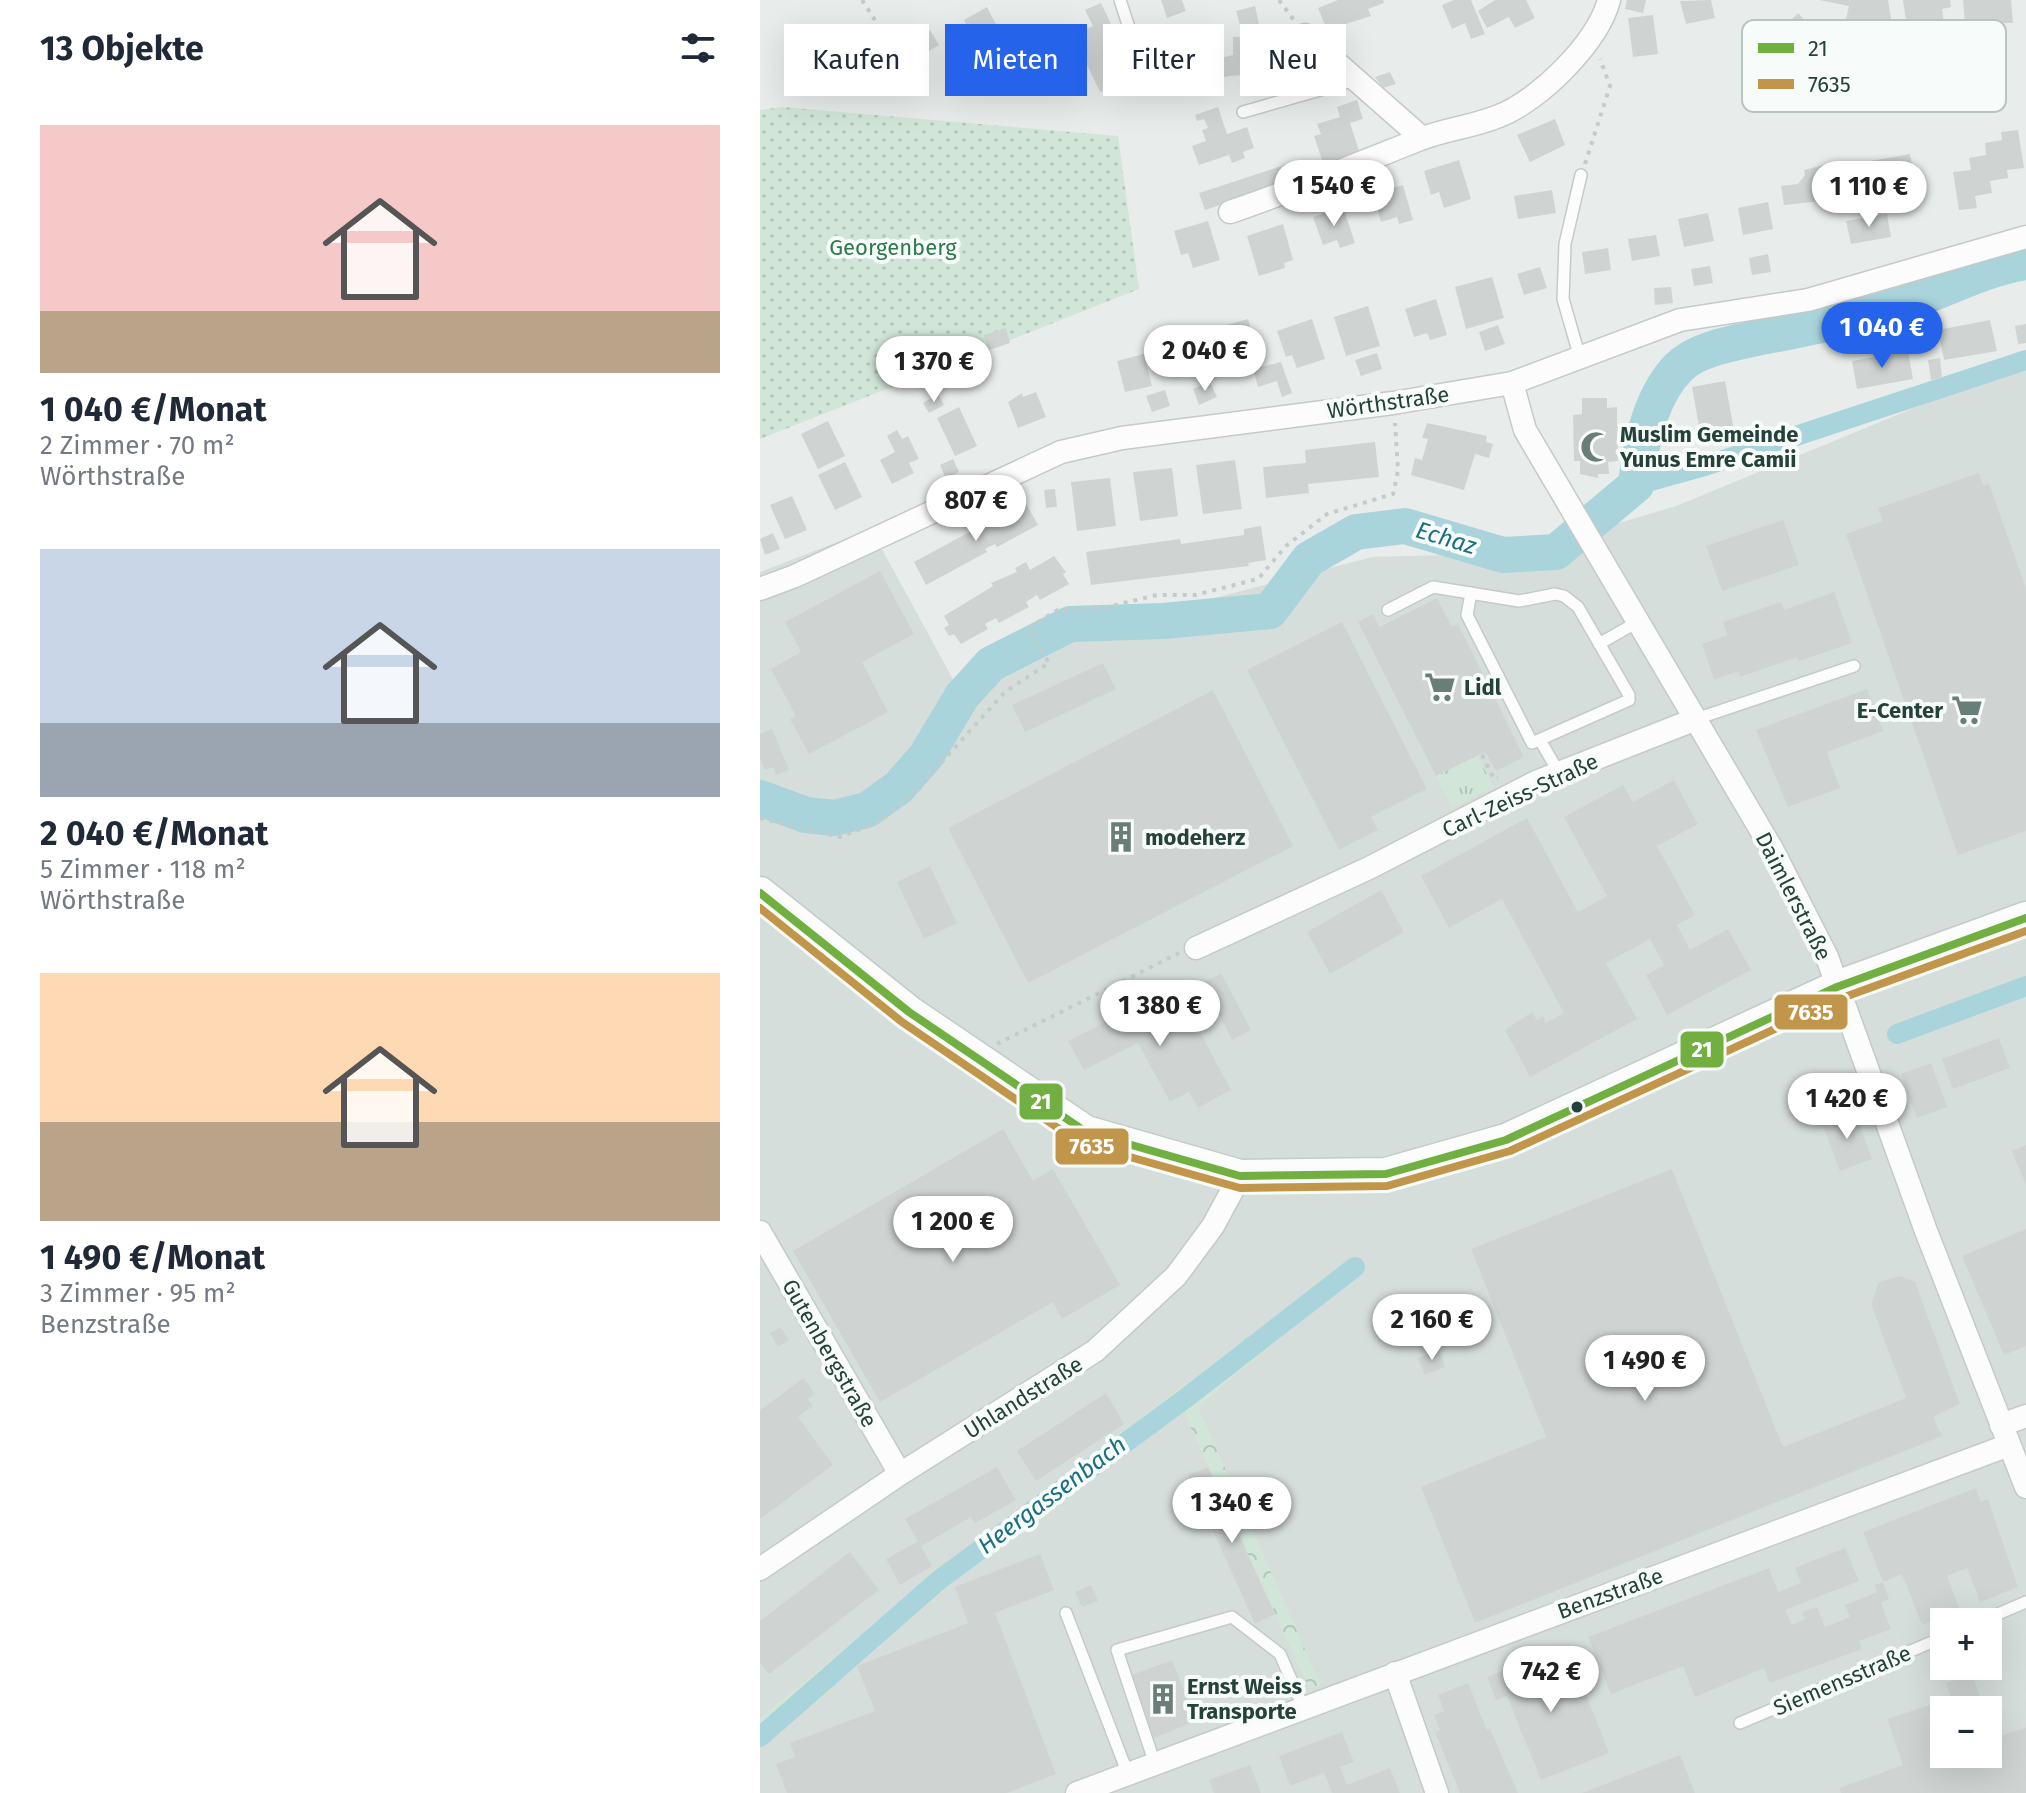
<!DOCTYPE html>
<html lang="de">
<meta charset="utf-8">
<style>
body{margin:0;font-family:"Fira Sans",sans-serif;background:#f2f2f3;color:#1f2937;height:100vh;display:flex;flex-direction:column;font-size:30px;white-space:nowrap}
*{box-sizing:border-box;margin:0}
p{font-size:26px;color:#747a83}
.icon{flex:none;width:44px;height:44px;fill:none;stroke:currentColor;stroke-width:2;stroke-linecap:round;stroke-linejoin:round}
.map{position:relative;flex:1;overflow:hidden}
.sheet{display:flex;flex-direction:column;background:#fff;width:760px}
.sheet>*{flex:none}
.top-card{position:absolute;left:24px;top:24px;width:760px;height:72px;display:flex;gap:16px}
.controls{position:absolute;left:1170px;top:1608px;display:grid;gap:16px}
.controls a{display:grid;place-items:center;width:72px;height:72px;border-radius:0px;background:#fff;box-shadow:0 8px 32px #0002;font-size:40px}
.price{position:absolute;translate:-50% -68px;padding:0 18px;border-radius:28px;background:#fff;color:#222;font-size:26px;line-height:52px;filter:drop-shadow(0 2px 4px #0008)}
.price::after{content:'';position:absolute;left:50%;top:48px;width:24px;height:18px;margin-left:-12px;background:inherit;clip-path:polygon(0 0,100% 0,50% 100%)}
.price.selected{background:#2563eb;color:#fff}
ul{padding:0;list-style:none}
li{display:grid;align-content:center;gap:16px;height:424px;padding:0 40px}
li span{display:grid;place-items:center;height:248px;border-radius:0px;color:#555}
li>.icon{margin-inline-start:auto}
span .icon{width:144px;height:144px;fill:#fffc;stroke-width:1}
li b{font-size:34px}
h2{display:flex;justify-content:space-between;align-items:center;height:96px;padding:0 40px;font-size:34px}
.tag{padding:0 28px;border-radius:0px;background:#fff;box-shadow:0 8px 32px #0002;font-size:28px;line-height:72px}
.tag.selected{background:#2563eb;color:#fff}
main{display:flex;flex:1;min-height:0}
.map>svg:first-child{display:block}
</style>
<main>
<section class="sheet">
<h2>13 Objekte<svg class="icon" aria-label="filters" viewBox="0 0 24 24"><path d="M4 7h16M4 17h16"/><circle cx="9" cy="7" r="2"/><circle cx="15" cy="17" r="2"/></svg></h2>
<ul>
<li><span style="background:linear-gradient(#f6c9c9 75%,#b9a48a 0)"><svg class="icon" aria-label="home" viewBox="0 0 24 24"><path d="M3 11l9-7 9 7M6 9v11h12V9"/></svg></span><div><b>1 040 €/Monat</b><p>2 Zimmer · 70 m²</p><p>Wörthstraße</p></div></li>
<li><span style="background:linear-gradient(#c9d6e8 70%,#9aa5b1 0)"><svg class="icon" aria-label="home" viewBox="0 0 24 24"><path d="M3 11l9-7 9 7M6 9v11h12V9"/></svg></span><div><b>2 040 €/Monat</b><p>5 Zimmer · 118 m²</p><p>Wörthstraße</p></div></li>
<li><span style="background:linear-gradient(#ffd9b3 60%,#b9a48a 0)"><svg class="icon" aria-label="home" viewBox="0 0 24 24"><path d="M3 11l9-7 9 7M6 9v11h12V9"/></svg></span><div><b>1 490 €/Monat</b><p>3 Zimmer · 95 m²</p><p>Benzstraße</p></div></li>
</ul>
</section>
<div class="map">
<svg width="1266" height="1793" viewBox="0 0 1266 1793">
<defs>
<pattern id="grass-tufts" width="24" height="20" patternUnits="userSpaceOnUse" patternTransform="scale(2)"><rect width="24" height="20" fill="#d1e6d8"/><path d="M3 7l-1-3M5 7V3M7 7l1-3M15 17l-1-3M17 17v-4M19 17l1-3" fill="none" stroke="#b3c6ba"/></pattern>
<pattern id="forest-crowns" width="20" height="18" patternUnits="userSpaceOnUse" patternTransform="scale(2)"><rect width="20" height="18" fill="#d1e6d8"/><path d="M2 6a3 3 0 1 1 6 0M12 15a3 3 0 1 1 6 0" fill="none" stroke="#b3c6ba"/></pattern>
<pattern id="garden-dots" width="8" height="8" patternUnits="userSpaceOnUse" patternTransform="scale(2)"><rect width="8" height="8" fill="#d1e6d8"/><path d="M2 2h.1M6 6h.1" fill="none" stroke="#b3c6ba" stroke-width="1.8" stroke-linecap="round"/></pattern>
</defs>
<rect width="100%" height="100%" fill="#e8edeb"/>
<!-- built -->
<path fill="#d6dedb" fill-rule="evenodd" d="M1266,367V1793H0V572L111,529L200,692L292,640L612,557L758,553L916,506L1183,396ZM1184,1622H1228V1666H1184ZM1184,1710H1228V1754H1184Z"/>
<!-- grass -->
<path fill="url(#grass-tufts)" d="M717,756L734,787L692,808L676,776Z"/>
<!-- forest -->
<path fill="url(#forest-crowns)" d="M593,1258L607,1263L438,1407L561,1686L549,1688L424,1413L189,1581L0,1748V1718L196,1557Z"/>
<!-- garden -->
<path fill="url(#garden-dots)" d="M22,107L358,136L379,289L0,439V110Z"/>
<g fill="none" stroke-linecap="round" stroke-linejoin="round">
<!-- canal -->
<path stroke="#a9d4db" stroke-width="20" d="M876,485L948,465L1266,360
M1137,1034L1266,986
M0,1737L179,1580L426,1398L595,1267"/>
<!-- river -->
<path stroke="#a9d4db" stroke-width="36" d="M0,798L46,815L74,818L107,810L139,787L166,756L202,696L231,664L310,624L403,621L510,611L549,559L596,532L645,526L743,555L796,552L876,485C880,447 890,396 919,367C936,350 969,344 992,339C1047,328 1104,318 1157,299C1194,286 1227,268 1266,262"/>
</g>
<!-- building -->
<path fill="#cfd4d2" d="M401,0H422L426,11L407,18Z
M578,0H623L624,3L608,9L611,16L567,30L558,8Z
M694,0H711L725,34L711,39L705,23L692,29L682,5Z
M735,0H766L775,18L755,28L749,17L727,28L718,11Z
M867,0H886L883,13L865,9Z
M951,0L955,18L926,24L920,1Z
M1059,0H1128L1132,24L1065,36L1063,23L1086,19L1089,6Z
M1143,0H1190L1191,7L1182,9L1184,26L1170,29L1169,23L1147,27Z
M1203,0H1251L1253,23H1205Z
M341,3L359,41L356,43L358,49L364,46L374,65L370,66L377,80L340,92L313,35L333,26L325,10Z
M495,6L500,29H481L476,11Z
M227,7L252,55L228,68L226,64L218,69L198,31L207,26L204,20Z
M1038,13L1059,35L1047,45L1027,24Z
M893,15L898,54L873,57L868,18Z
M170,30L179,45L157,58L148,43Z
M510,36L512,55L497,57L499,66L494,67L500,84H490L479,75L450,79L445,62L473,55V37Z
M630,72L636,84L623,88L615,77Z
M597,100L603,119L590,123L599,151L563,163L554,136L561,134L557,124L580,117L577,107Z
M458,107L467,134L487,127L494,148L483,152L485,158L472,163L469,155L439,165L432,146L446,141L442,130L448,128L444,119L437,121L435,115Z
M795,119L805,145L770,162L757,135Z
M1258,130L1264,168L1247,170L1248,178L1230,181L1232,193L1215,196L1217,208L1199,210L1193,172L1211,170L1209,158L1226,155L1225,143L1242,140L1241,132Z
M1150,154L1155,180L1116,190L1111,161Z
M699,160L711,199L684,208L679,192L671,195L664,171Z
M534,162L540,179L445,210L439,193Z
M1064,165L1065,171L1086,168L1089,198L1024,205L1021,186L1038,184L1045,175L1044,170Z
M643,185L653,220L639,224L637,217L621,222L613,194Z
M792,190L796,213L758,219L754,196Z
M1008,202L1013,229L983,235L978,208Z
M583,207L595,243L580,248L577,240L563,245L553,217Z
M948,213L954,241L924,247L918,219Z
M1127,214L1131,237L1091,244L1086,221Z
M448,221L460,260L433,268L428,253L421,255L414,231Z
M523,224L533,260L524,263L525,268L499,276L487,236Z
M896,235L900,256L872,261L868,239Z
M848,248L851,270L825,274L822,252Z
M1008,254L1011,272L992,275L989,258Z
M950,266L953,283L934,286L931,269Z
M780,267L787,288L764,295L757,274Z
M732,277L744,318L706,329L695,287Z
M911,287L913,303L895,305L894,288Z
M676,299L687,335L670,340L667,333L654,337L645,309Z
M608,306L620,346L586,356L574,317Z
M488,319L498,355L482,359L480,352L465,356L456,328Z
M552,319L565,359L537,368L532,355L526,357L517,331Z
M1230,320L1237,351L1184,360L1178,330Z
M1266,324V343L1258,344L1255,326Z
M738,325L745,344L725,351L719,332Z
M246,328L250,343L229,350L224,335Z
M428,344L437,370L417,378L407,352Z
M1148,351L1153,379L1097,389L1092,361Z
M617,353L622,369L601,376L595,360Z
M384,354L392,386L365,392L357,361Z
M1180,358L1182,378L1171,380L1168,360Z
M521,362L532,393L522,397L517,381L498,387L493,369Z
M965,381L975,436L942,443L932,387Z
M450,382L457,397L439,405L433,389Z
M405,390L410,406L392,412L386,396Z
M276,392L286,417L258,428L248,402L262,393L263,397Z
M178,394L184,405L169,413L163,403Z
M822,398H847V408L857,407V426H862V433H858V461L848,462L849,474H838V478L820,474V461H814L813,415L822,414Z
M199,407L217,446L195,456L177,418Z
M68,421L85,456L58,469L41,434Z
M667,423L727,436L726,442L733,444L729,458L715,454L704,490L651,475L655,458L662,460L668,439L662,438Z
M137,430L142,439L148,436L159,459L149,463L154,473L132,484L120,460L135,452L127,436Z
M615,442L619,477L548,484L549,493L506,498L503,467L546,463L545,450Z
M193,459L199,472L186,479L180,465Z
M475,460L482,509L443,514L436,465Z
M85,462L102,497L75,510L58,475Z
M412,468L418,516L380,521L373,472Z
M1219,473L1223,486L1229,484L1266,588V831L1198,855L1086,534L1123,521L1118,508Z
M350,478L356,526L317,531L311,482Z
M295,489L297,507L286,508L284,490Z
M32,496L47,530L25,539L10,505Z
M265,502L278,525L237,547L235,544L225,549L227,552L166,585L154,562Z
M1023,520L1039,565L962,591L946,546Z
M501,526L506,560L488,563L489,566L331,585L326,552L420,539L421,544L484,535V529Z
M13,533L20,549L5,555L0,539Z
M294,556L306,572L303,574L309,584L280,600L277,595L266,602L269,607L239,623L236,618L225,624L228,629L201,644L194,634L189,636L184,628L189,625L184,616L233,586L231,583L257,572L255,568L266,562L270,570Z
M120,571L154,634L102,662L128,712L49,754L30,719L36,716L11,669L41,652L25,622Z
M1074,592L1092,643L1039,661L1037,657L980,677L979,671L954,680L942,644L967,635L963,622L1021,602L1024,610Z
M677,598L692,627L698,624L764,757L736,771L725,752L676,776L598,622L613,614L619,627Z
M582,622L667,789L611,817L618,830L579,850L487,670Z
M343,663L356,689L265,732L252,705Z
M1107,689L1123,731L1067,752L1080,788L1028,807L996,730Z
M453,690L533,846L268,983L188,828Z
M12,729L29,770L16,775L13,767L5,770L0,759V734Z
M914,780L938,824L897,846L935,915L917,925L930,950L968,929L991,970L907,1015L886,975L904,965L890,939L846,963L877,1019L770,1077L745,1030L772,1012L777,1020L783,1016L786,1023L804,1013L742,899L689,928L661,876L767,818L818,912L847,896L804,817L863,785L873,802Z
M170,866L197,923L164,939L137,882Z
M621,890L644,932L570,974L547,932Z
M461,973L491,1030L472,1040L443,983Z
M417,989L471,1090L438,1108L429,1092L410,1102L378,1043L324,1070L308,1041L362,1014L365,1017Z
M1239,1038L1250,1068L1193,1089L1182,1059Z
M1171,1063L1187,1107L1157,1118L1141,1074Z
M1095,1112L1112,1159L1080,1171L1062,1123Z
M243,1129L273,1181L293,1169L360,1285L302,1319L293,1302L120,1402L33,1251Z
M1266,1145V1185L1252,1151Z
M912,1169L1023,1447L1146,1398L1111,1304L1119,1282L1140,1276L1155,1282L1200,1404L1173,1417L1182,1436L715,1623L661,1487L786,1437L711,1249Z
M1266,1229V1346L1244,1355L1202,1256Z
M21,1327L29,1340L18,1347L10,1333Z
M679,1350L685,1367L665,1375L658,1358Z
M44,1378L55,1394L48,1399L53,1406L38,1417L73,1465L0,1519V1410Z
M346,1393L364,1424L276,1481L257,1451Z
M237,1467L256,1500L215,1523L211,1517L161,1546L172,1566L140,1585L126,1559L158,1541L145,1519Z
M448,1467L515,1614L495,1624L428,1475Z
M1216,1488L1221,1502L1228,1499L1258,1587L1220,1602L1207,1568L1187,1576L1200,1610L1162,1625L1142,1574L1123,1582L1103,1532Z
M1085,1548L1099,1581L1025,1610L1032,1625L1045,1619L1042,1612L1057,1607L1065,1627L1090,1617L1085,1605L1117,1592L1114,1585L1123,1582L1129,1599L1121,1603L1131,1629L1099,1641L1102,1649L1010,1683L1004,1668L935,1697L923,1666L851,1694L828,1637L1009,1568L1018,1592L1041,1583L1035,1568Z
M90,1552L119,1590L9,1674L0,1663V1621Z
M280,1554L294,1590L235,1613L296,1774L247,1793H27L16,1764L35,1757L30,1743L115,1711L97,1666L208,1623L195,1587Z
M331,1585L338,1601L322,1607L315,1592Z
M794,1650L804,1675L816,1669L849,1753L781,1780L747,1696L736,1700L727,1677Z
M412,1660L436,1721L394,1738L369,1676Z
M1212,1674L1225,1710H1184V1754H1228V1718L1236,1737L1266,1728V1793H1081L1079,1788L1143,1765L1127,1719L1191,1698L1186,1683Z
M708,1683L727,1730L730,1729L758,1793H700L675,1732L680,1730L674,1715L684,1711L678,1695Z
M582,1732L594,1762L580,1767L587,1785L630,1768L640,1793H572L564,1773L530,1786L519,1756Z
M920,1755L935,1793H822Z
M490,1765L501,1793H454L449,1780Z"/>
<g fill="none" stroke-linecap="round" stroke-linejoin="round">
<defs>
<path id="lane" d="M360,0L377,52
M483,112L595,80
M820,358L803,299L805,244L821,175
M628,610L673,587L759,601L795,594L804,596L818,607L869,695V700L772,743L707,615L711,593
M839,644L879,621
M936,719L1094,666
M780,740L799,773
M306,1613L368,1774
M1219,1622L1266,1602
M980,1723L1184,1637
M395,1764L357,1650L472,1617L520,1654L543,1707"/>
<path id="street" d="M545,35L662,138
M470,212C534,190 595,165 658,140C684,129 713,127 739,116C780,100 838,42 849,0
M752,383L765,430L1012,849L1067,957L1166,1231L1266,1487
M0,589L35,576L301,452L362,438L633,403L752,383L920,320L1048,300L1266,237
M436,948L609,868L776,782L936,719
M0,1232L140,1474
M1241,1425L1266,1416
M0,1569L140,1474L335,1351L416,1276L453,1226L480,1176
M635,1673L677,1793
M317,1793L1249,1445"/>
<path id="secondary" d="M0,893L149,1012L326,1132L480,1176L626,1174L746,1140L1077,987L1266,918"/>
</defs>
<!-- lane casing -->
<use href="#lane" stroke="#c5cac8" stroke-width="14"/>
<!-- street casing -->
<use href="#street" stroke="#c5cac8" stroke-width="25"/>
<!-- secondary casing -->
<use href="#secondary" stroke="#c3cbc8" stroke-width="35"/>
<!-- path -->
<path stroke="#c3ccca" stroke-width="4" stroke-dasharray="4 6" stroke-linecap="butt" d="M102,0L141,60
M519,0L534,20
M825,164L850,86L840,59
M722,755L734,779L738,778
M0,818L80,837L118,822L152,795L245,692L289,663L268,628L298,610L347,607L397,595H435L498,579L526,546L567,514L633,494L638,471L635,423
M237,1044L419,953"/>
<!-- lane -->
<use href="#lane" stroke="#fcfcfc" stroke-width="11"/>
<!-- street -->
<use href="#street" stroke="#fcfcfc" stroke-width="22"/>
<!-- secondary -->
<use href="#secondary" stroke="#fcfcfc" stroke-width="32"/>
<defs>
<path id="bus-1" d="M0,893L149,1012L326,1132L480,1176L626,1174L746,1140L1077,987L1266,918"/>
<path id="bus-2" d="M0,908L142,1022L320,1143L480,1188L627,1186L750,1151L1082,998L1266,931"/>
</defs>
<!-- bus-1 casing -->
<use href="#bus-1" stroke="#f7fbf9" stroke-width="14"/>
<!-- bus-2 casing -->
<use href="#bus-2" stroke="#f7fbf9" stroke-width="14"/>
<!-- bus-1 -->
<use href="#bus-1" stroke="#71af40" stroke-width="8"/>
<!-- bus-2 -->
<use href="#bus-2" stroke="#c2964a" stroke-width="8"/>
</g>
<!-- icons -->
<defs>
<symbol id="mosque-bare" viewBox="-9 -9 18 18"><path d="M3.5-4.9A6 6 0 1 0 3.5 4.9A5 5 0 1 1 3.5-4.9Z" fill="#697e78" stroke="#f7fbf9" stroke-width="2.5" paint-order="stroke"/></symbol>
<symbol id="supermarket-bare" viewBox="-9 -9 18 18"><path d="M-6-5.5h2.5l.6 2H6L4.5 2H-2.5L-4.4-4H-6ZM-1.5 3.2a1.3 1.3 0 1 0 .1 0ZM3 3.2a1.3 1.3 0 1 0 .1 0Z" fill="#697e78" stroke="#f7fbf9" stroke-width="2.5" paint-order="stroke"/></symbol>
<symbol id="building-bare" viewBox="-9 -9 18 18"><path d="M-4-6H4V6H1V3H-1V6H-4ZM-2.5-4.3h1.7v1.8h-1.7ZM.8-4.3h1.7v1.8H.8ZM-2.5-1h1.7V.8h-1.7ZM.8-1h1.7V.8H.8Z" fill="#697e78" stroke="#f7fbf9" stroke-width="2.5" paint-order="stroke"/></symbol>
</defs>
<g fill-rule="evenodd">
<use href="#mosque-bare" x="814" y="425" width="44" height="44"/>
<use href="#supermarket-bare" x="658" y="665" width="44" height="44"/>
<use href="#supermarket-bare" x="1185" y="688" width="44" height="44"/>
<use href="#building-bare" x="339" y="815" width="44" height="44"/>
<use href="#building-bare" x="381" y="1677" width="44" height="44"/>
</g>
<!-- markers -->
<circle fill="#24423a" stroke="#f7fbf9" stroke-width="3" cx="817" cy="1107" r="7"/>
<g text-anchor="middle" stroke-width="8" stroke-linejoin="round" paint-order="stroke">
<!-- park labels -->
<g font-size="22" fill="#2d7a4b" stroke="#f7fbf9">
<text x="133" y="255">Georgenberg</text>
</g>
<!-- street labels -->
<g font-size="22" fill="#24423a" stroke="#f7fbf9">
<text transform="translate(628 402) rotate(-8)" y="8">Wörthstraße</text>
<text transform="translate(760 795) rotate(-25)" y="8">Carl-Zeiss-Straße</text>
<text transform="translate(1034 896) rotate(63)" y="8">Daimlerstraße</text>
<text transform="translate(70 1353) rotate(60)" y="8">Gutenbergstraße</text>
<text transform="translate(263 1397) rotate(-32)" y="8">Uhlandstraße</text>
<text transform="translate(850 1593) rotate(-20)" y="8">Benzstraße</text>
<text transform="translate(1082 1680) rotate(-23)" y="8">Siemensstraße</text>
</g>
<!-- poi labels -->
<g font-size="22" font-weight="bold" fill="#24423a" stroke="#f7fbf9" text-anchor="start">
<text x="860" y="442">Muslim Gemeinde<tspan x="860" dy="25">Yunus Emre Camii</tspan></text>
<text x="704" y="695">Lidl</text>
<text x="1183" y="718" text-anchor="end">E-Center</text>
<text x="385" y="845">modeherz</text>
<text x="427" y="1694">Ernst Weiss<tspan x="427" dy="25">Transporte</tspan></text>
</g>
<!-- water labels -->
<g font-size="24" font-style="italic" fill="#1c6f80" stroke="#f7fbf9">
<text transform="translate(686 538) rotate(17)" y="8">Echaz</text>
<text transform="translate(292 1495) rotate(-37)" y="8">Heergassenbach</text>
</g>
</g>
<!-- legend -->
<rect x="982" y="20" width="264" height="92" rx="12" fill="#f7fbf9" stroke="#b8c4c0" stroke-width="2"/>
<rect x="998" y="43" width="36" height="10" fill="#71af40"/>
<rect x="998" y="79" width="36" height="10" fill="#c2964a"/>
<g font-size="22" fill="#24423a">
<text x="1048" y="56">21</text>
<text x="1048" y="92">7635</text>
</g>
<g stroke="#f7fbf9" stroke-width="3">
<rect x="1013" y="993" width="76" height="38" rx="8" fill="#c2964a"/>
<rect x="919" y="1030" width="46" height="39" rx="8" fill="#71af40"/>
<rect x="258" y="1082" width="46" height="39" rx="8" fill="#71af40"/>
<rect x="294" y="1127" width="76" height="39" rx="8" fill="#c2964a"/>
</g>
<g font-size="22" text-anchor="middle" font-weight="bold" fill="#fff">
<text x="1051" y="1020">7635</text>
<text x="942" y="1057">21</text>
<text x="281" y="1109">21</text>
<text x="332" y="1154">7635</text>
</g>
</svg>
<div class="controls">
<a>+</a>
<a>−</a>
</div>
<b class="price" style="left:574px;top:228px">1 540 €</b>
<b class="price" style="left:1109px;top:229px">1 110 €</b>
<b class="price selected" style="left:1122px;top:370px">1 040 €</b>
<b class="price" style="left:445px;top:393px">2 040 €</b>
<b class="price" style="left:174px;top:404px">1 370 €</b>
<b class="price" style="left:216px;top:543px">807 €</b>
<b class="price" style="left:400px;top:1048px">1 380 €</b>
<b class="price" style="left:1087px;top:1141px">1 420 €</b>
<b class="price" style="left:193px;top:1264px">1 200 €</b>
<b class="price" style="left:672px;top:1362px">2 160 €</b>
<b class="price" style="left:885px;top:1403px">1 490 €</b>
<b class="price" style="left:472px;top:1545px">1 340 €</b>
<b class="price" style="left:791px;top:1714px">742 €</b>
<div class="top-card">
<a class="tag">Kaufen</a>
<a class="tag selected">Mieten</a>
<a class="tag">Filter</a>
<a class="tag">Neu</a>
</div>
</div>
</main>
